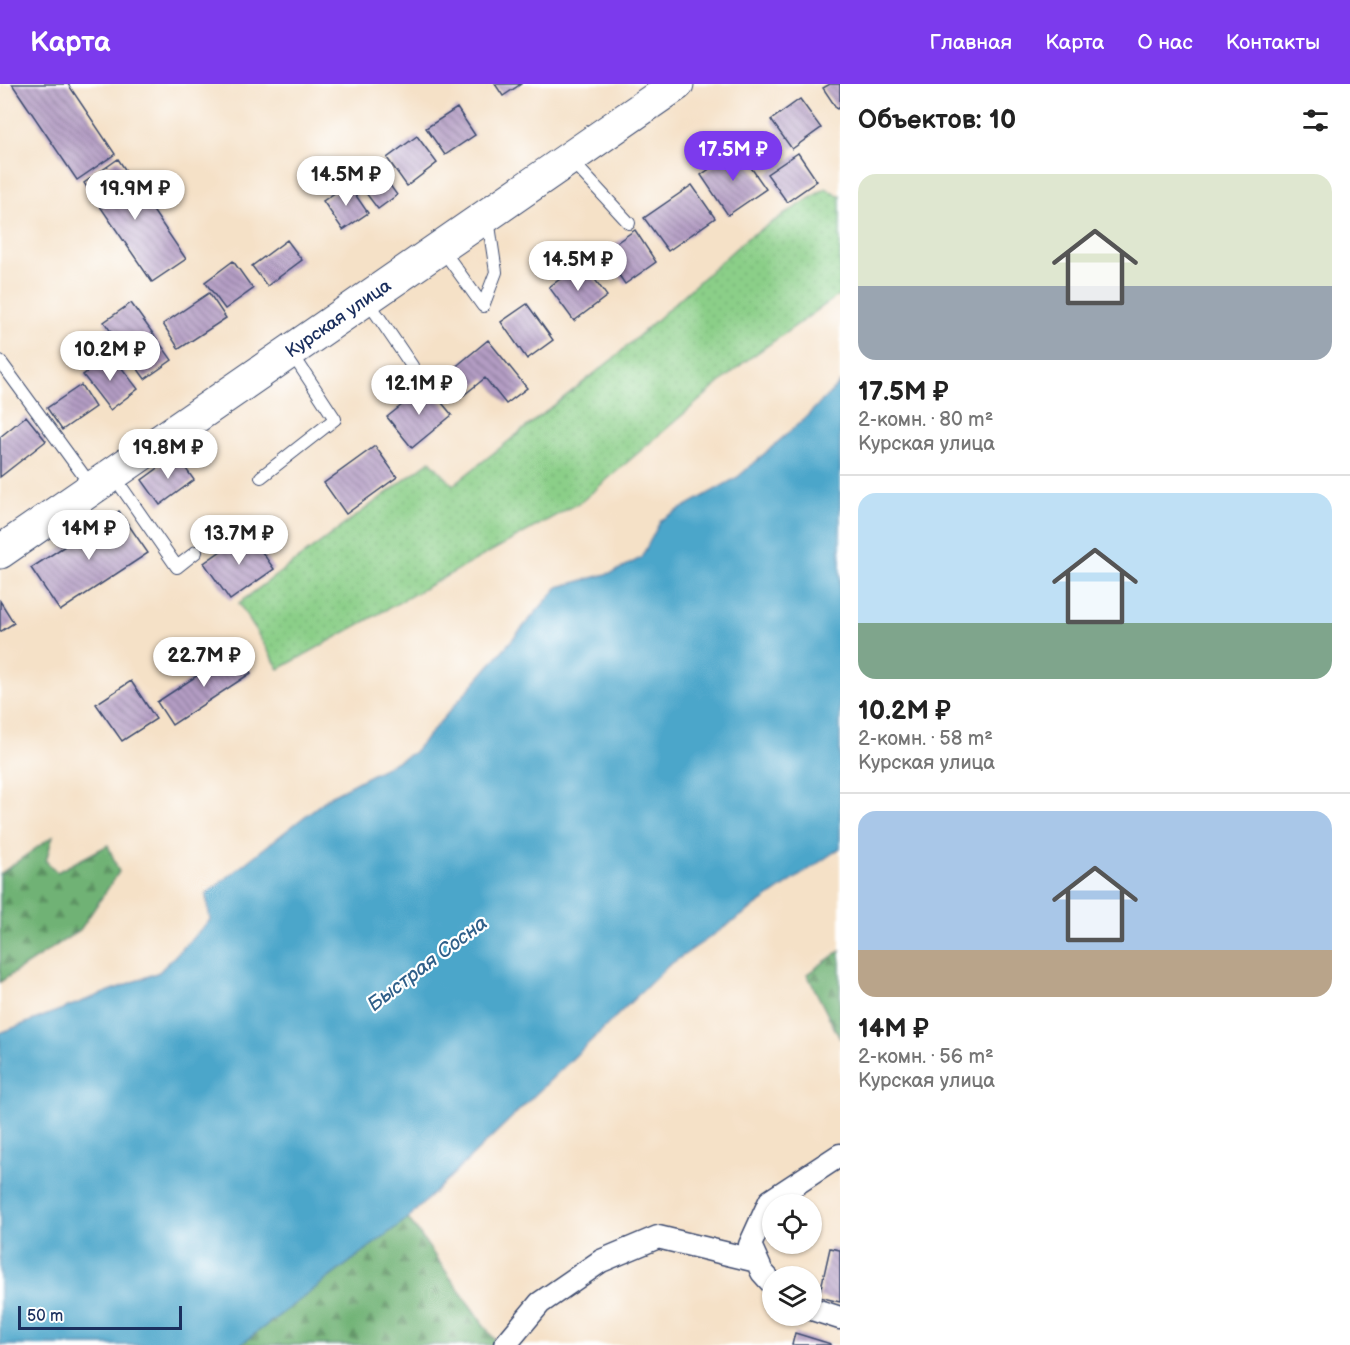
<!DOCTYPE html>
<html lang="ru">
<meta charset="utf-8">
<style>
body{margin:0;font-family:"Balsamiq Sans",sans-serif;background:#f6f6f6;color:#222;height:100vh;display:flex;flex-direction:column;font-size:22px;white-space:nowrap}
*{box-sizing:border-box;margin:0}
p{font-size:20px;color:#767676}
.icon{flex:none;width:33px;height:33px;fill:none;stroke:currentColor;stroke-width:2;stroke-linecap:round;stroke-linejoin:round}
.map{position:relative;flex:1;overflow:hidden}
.side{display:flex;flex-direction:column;background:#fff;width:510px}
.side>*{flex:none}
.tools{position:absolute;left:762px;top:1110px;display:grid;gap:12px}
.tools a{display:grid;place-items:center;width:60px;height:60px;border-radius:50%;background:#fff;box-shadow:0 2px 4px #0004;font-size:30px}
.scale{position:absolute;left:18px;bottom:15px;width:164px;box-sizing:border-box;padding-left:6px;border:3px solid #1b2f5e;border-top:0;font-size:16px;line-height:21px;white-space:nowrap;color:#1b2f5e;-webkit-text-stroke:4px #fff;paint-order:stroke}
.price{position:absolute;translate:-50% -51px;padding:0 14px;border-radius:21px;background:#fff;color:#222;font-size:20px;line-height:39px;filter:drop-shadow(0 2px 3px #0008)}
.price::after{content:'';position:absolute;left:50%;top:36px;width:18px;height:14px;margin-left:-9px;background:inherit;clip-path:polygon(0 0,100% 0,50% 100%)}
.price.selected{background:#7c3aed;color:#fff}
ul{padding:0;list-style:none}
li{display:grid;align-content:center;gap:12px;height:318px;padding:0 18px}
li+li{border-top:2px solid #e0e0e0}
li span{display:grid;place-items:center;height:186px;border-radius:18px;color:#555}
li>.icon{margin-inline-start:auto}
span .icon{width:108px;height:108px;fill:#fffc;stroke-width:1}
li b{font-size:26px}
h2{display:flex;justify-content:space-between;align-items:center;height:72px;padding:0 18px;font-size:26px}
header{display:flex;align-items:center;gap:36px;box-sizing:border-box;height:84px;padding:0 30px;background:#7c3aed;color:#fff}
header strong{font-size:28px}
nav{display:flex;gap:33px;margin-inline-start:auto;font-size:21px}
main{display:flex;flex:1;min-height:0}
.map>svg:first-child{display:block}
</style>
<header>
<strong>Карта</strong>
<nav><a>Главная</a><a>Карта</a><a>О нас</a><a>Контакты</a></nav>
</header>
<main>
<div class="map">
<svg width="840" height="1261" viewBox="0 0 840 1261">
<defs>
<pattern id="green-dots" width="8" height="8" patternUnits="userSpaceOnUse" patternTransform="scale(1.5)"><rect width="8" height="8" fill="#8bcf88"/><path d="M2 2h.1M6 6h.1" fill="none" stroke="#77b278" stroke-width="1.8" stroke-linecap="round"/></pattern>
<pattern id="forest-firs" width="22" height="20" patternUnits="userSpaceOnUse" patternTransform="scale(1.5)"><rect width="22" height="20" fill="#70b274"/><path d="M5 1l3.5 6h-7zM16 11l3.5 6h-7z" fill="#5b9162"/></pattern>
<pattern id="building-back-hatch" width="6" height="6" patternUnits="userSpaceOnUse" patternTransform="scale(1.5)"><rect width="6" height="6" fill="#b39cc3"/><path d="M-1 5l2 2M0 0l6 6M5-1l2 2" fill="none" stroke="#9180a2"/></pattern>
</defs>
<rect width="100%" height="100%" fill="#fff"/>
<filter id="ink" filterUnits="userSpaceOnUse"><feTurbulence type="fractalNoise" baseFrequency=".0167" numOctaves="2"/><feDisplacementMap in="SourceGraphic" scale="12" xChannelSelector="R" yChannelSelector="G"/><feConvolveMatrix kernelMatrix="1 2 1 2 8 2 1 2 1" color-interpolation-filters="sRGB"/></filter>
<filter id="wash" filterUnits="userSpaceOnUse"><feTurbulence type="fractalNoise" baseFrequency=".008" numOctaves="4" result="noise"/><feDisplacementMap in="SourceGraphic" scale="24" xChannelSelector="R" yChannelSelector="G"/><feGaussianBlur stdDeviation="1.35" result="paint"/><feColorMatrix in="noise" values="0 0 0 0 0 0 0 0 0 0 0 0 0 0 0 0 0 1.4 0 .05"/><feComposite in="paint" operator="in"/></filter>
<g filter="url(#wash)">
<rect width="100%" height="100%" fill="#f5e1c7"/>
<!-- green -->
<path fill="url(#green-dots)" stroke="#537f73" stroke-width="1.5" d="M826,104L838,112L840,111V210L743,279L582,417L279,585L239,519L430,377L453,401L614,274L746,155Z"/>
<!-- forest -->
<path fill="url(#forest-firs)" stroke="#467069" stroke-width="1.5" d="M53,752L46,777L57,788L108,761L119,788L80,846L0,898V790Z
M840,867V955L807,890Z
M408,1134L498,1261H240Z"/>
<!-- water -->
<path fill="#4ca6ca" stroke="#346a94" stroke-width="1.5" d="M840,299V764L668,882L408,1134L240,1261H0V949L159,888L210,836L206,810L332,711L413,669L558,503L614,488L641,474L661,436L738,393L804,335Z"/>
<g id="blocks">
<!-- building -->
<path fill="url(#building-back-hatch)" d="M12,0H68L115,70L77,96Z
M495,0H521L503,12Z
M830,0H840V23L837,25L823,4Z
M800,15L821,44L792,65L771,36Z
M457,24L475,51L445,71L426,44Z
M417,52L437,79L407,102L387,74Z
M738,65L766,105L728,131L701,91Z
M798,69L817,97L787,118L767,90Z
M118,75L186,175L152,198L84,99Z
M379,86L397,111L378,125L359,100Z
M348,100L368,129L343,146L323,117Z
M692,101L715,134L668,167L644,134Z
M635,146L656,178L625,200L603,168Z
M287,156L302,176L267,202L252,182Z
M233,177L253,205L225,225L205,198Z
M583,179L607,212L574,237L549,203Z
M209,209L226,234L179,265L163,240Z
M131,219L172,276L145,295L104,238Z
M527,220L553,256L527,275L501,238Z
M488,256L527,304L506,320L485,294L459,315L442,294Z
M111,270L138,305L110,326L83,291Z
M81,301L95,323L62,346L47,324Z
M427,301L452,331L412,364L387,333Z
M26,332L46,357L0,393V353Z
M375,362L397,393L346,430L324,399Z
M176,371L194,396L160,421L142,396Z
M119,427L148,469L60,527L31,484Z
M248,448L274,485L230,516L204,479Z
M0,517L14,539L0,548Z
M236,566L251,589L172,641L157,618Z
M131,597L156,635L122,657L96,620Z
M830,1164L840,1166V1218L819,1213Z
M795,1249L831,1260V1261H792Z"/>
</g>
</g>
<g filter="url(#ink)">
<use href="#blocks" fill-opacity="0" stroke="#3c4a6e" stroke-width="1.5"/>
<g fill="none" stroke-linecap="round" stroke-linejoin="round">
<defs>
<path id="lane" d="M570,75L629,139
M442,165L483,222L496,188L488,135
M367,216L412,282
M0,277L92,403
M113,391L177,483L196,468
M261,393L335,335L291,268"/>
<path id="street" d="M772,1199L762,1188L750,1161L770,1117L840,1071
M812,1225L840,1234
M505,1261L540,1219L601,1177L658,1153L757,1177"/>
<g id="secondary">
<path id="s1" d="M0,468L677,0"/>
</g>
</defs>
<!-- lane casing -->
<use href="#lane" stroke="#3c4a6e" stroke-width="14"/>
<!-- street casing -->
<use href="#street" stroke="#3c4a6e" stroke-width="25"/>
<!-- secondary casing -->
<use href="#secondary" stroke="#3c4a6e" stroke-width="35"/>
<!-- lane -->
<use href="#lane" stroke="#fff" stroke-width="12"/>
<!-- street -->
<use href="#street" stroke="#fff" stroke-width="22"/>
<!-- secondary -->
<use href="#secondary" stroke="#fff" stroke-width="33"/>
</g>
</g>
<g text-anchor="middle" stroke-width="4.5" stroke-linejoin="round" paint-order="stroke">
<!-- street labels -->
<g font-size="18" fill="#1b2f5e" stroke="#fff">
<text dy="6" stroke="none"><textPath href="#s1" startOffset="411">Курская улица</textPath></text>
</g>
<!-- water labels -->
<g font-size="20" font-style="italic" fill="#2f5f89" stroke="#fff">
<text transform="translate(427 879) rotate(-37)" y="7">Быстрая Сосна</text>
</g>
</g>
</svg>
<div class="tools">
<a><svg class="icon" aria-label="locate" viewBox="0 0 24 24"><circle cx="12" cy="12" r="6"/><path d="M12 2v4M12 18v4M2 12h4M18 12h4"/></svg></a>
<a><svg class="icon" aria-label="layers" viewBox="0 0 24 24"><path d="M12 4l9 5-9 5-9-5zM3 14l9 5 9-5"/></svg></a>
</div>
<div class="scale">50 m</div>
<b class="price selected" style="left:733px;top:98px">17.5M ₽</b>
<b class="price" style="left:346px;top:123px">14.5M ₽</b>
<b class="price" style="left:135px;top:137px">19.9M ₽</b>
<b class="price" style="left:578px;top:208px">14.5M ₽</b>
<b class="price" style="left:110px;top:298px">10.2M ₽</b>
<b class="price" style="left:419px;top:332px">12.1M ₽</b>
<b class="price" style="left:168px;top:396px">19.8M ₽</b>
<b class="price" style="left:89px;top:477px">14M ₽</b>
<b class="price" style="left:239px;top:482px">13.7M ₽</b>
<b class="price" style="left:204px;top:604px">22.7M ₽</b>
</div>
<section class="side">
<h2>Объектов: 10<svg class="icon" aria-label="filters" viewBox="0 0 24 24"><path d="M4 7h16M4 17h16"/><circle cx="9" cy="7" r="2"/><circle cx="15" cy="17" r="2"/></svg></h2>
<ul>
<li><span style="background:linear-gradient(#dfe7d0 60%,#9aa5b1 0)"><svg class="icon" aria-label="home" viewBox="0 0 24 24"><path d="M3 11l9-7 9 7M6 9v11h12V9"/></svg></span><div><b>17.5M ₽</b><p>2-комн. · 80 m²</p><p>Курская улица</p></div></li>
<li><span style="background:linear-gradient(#bfe0f5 70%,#7fa58c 0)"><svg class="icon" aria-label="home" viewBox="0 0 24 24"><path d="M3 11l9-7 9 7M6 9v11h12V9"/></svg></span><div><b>10.2M ₽</b><p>2-комн. · 58 m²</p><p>Курская улица</p></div></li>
<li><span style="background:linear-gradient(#a9c7e8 75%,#b9a48a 0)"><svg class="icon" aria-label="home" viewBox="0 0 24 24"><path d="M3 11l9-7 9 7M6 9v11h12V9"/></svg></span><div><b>14M ₽</b><p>2-комн. · 56 m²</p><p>Курская улица</p></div></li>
</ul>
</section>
</main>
